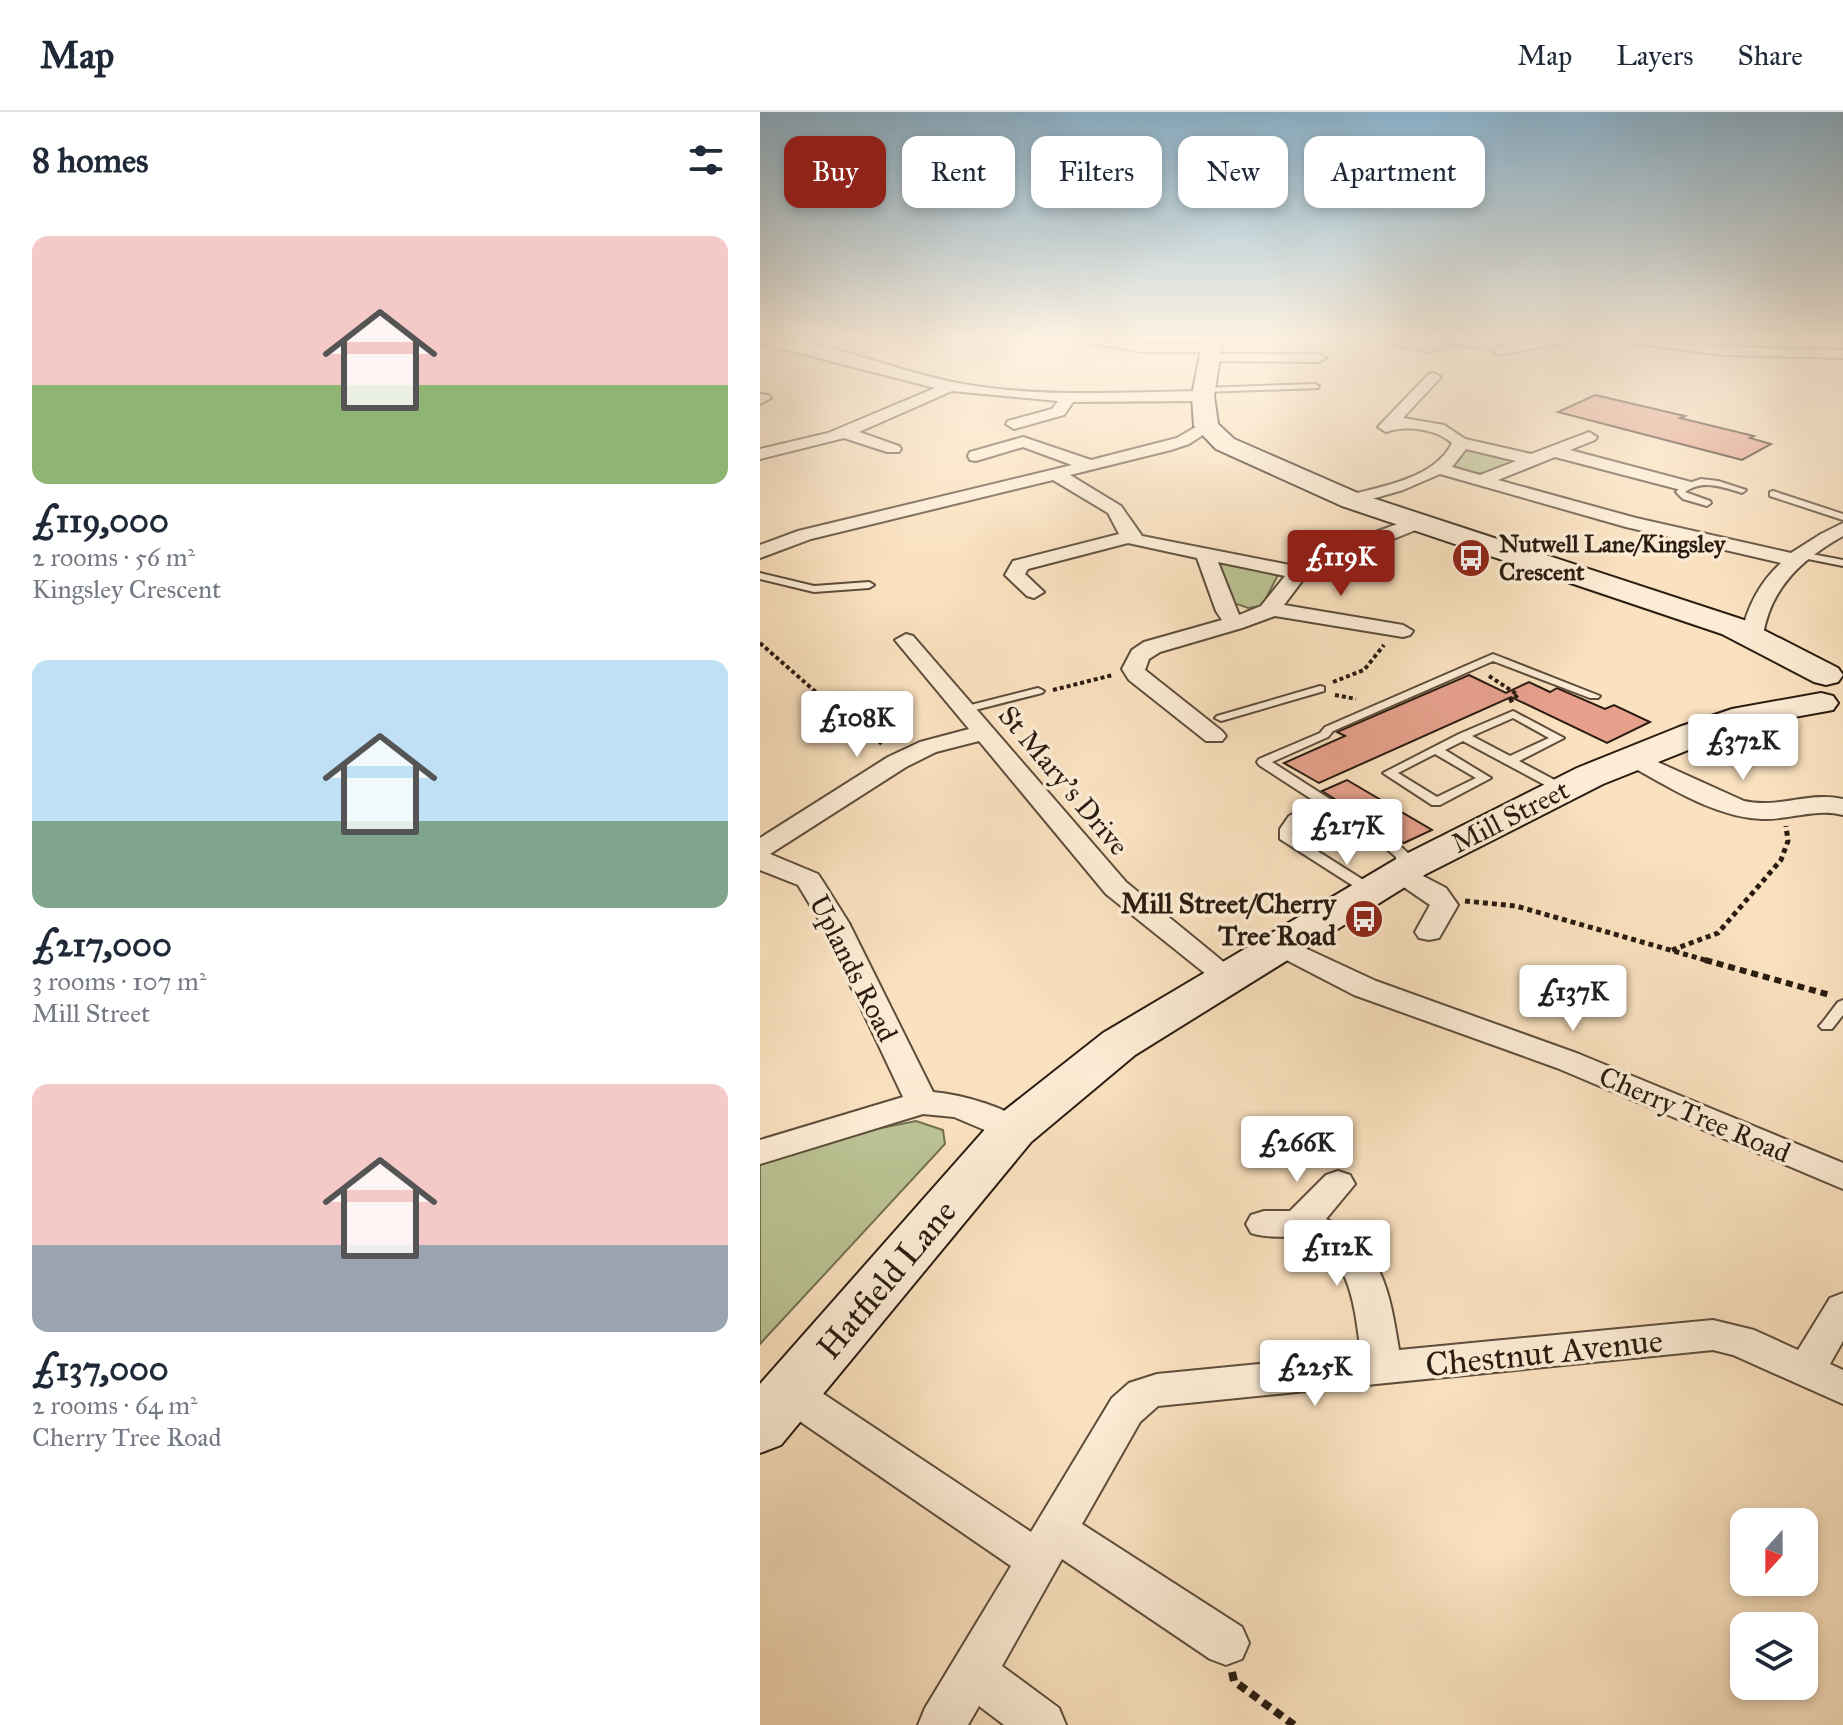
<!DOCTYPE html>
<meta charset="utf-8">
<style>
body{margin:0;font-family:"IM FELL Great Primer",serif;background:#f2f2f3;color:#1f2937;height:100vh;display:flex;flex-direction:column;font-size:30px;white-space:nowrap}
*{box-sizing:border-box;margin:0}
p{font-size:26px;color:#747a83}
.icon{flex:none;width:44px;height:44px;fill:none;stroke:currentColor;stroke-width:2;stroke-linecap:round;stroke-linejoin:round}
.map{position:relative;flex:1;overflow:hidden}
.side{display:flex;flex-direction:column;background:#fff;width:760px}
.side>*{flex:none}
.top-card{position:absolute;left:24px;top:24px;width:760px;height:72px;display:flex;gap:16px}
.needle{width:52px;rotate:201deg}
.tools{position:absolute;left:970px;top:1396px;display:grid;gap:16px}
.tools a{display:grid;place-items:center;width:88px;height:88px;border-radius:16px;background:#fff;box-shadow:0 4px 12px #0003;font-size:40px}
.price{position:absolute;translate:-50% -68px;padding:0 18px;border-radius:8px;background:#fff;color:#222;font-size:26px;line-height:52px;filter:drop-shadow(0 2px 4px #0008)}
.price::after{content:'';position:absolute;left:50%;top:48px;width:24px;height:18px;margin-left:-12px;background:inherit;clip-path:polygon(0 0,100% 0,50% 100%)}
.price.current{background:#8f2418;color:#fff}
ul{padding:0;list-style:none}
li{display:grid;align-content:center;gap:16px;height:424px;padding:0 32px}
li span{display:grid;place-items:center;height:248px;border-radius:16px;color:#555}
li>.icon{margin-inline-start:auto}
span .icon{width:144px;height:144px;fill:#fffc;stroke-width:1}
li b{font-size:34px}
h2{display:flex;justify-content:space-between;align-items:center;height:96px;padding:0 32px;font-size:34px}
.pill{padding:0 28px;border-radius:16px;background:#fff;box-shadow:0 4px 12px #0003;font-size:28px;line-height:72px}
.pill.current{background:#8f2418;color:#fff}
header{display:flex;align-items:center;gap:48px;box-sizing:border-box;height:112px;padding:0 40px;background:#fff;border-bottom:2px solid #e0e1e3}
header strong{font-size:38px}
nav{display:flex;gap:44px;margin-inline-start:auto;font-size:28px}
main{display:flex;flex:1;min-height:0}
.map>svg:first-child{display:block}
</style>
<header>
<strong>Map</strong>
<nav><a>Map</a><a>Layers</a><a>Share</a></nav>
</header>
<main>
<section class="side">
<h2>8 homes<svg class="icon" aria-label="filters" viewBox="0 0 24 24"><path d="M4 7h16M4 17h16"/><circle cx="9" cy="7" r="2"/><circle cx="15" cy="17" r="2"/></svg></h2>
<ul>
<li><span style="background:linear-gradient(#f6c9c9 60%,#8fb573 0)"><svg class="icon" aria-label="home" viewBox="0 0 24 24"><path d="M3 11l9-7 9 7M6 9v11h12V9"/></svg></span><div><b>£119,000</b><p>2 rooms · 56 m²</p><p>Kingsley Crescent</p></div></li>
<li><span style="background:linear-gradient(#bfe0f5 65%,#7fa58c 0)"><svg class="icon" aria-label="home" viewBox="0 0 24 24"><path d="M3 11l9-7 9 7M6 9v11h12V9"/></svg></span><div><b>£217,000</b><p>3 rooms · 107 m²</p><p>Mill Street</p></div></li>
<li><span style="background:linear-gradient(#f6c9c9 65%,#9aa5b1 0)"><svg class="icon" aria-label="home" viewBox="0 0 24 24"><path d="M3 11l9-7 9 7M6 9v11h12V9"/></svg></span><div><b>£137,000</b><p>2 rooms · 64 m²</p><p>Cherry Tree Road</p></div></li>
</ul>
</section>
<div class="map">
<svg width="1083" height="1613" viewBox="0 0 1083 1613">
<rect width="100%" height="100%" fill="#fae1bf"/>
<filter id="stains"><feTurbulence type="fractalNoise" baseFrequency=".0025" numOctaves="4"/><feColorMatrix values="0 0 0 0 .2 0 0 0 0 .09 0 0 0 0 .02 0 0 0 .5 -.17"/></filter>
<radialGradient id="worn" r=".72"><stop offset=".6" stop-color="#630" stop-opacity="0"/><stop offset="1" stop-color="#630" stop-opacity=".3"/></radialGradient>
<!-- green -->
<path fill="#bbc394" stroke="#727052" stroke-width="2" d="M599,226H683L706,234L667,241Z
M707,336L752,346L754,349C737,362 709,367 692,353Z
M466,450L518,463L502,494L488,496L474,491L457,453Z
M156,1009L183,1018L185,1032L0,1232V1051L91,1022Z"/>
<!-- building -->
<path fill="#e6a08c" stroke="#2a1c11" stroke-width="2" d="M835,283L925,304L920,306L994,324L990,326L1011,332L982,348L798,300Z
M709,563L746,581L769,570L790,580L797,576L845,597L854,593L890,610L847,631L751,585L559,671L524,651L585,624L577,620Z
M587,668L672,718L644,731L562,679Z"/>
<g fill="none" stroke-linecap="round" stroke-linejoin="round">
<defs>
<path id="lane" d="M555,272L559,274L558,276L444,280L440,278L444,276Z
M941,367L958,369L986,378L982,381C963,375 943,367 925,380L950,389L951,391L947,394L923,387L916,380L923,373Z
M1013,379L1083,402V408L1010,384V380Z
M1041,440L1083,448V454L1038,445V441Z
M0,461L54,474L109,470L114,473L109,476L54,480L0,467Z
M733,542L840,584L838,586H830L733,549L573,619L568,625L512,650L632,727L648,741C651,746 650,759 647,764H637L635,761L636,745L622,733L564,695C551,701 535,707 532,723L616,776L618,779L616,782H606L520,727V717L529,704L556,690L499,653L497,650L499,647L560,621L565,615Z
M560,574L564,575V579L461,609L455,606L457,604Z
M278,576L284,579L282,581L207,600L201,597L203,595Z
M753,599L804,626L759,649L806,674L808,677L806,680H798L703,629L685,638L731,666L680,693H672L623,661L699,622ZM753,606L789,626L750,644L712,624ZM675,642L716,666L677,685L638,661Z
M1083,888V903L1072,917H1062L1059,914L1062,911L1078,890Z"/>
<path id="street" d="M0,226C64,226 139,261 203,272C282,286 363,280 443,279L451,284L443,289L313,290L304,303L254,317L246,312L248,309L292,297L298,289L192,279L99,320L139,334L141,337L139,340H127L84,326L0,347V337L68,321L175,276L0,231Z
M317,226H347L383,232H451L458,236L451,240H383L324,230Z
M788,226H816L809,230L739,243L732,239L739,235Z
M857,226H895L964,235L1083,238V246L964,243L864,230Z
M450,242H559L566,246L559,250L445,249V243Z
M674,261L681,265L643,306L684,313L705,327L771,342L829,320L837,325L835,328L810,338L931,370L934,374L925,379L795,345L738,368L876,406L1031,441L1061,422L1083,411V424C1042,447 1010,476 1003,524L992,530L981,524C987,495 999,471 1021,451L866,415L680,362L643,378L591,393L585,392L582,388L585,384C619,375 675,367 692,331C675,316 645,313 626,320L618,315L669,262ZM706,337L756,349L720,363L692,355Z
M0,282L8,283L11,286L0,292Z
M446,309L454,314L452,317L429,332L411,338L310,363L361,394L382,424L535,454L572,436L651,407L657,406L666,411L663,415L557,458L542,469L524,493L643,513L653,519L650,523L643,525L515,504L482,516L400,540L389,547L385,558L462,619L466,624L462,629H446L369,568L362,557L372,538L384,530L462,508L456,499L437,446L368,431L268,457L265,462L284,480L274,486L267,484L245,463L253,449L359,422L348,401L293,368L51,427L0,446V433L38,419L312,353L263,335L216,349L210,348L208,344L210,340L263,325L331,348L417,326ZM458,450L525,464L501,494L479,503Z
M146,522L153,524L366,770L482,865L477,871L467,874L457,871L346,782L219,629L176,640L146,655L10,742L58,762L62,768L89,811L173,980C198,982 256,996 270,1018L265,1026L253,1030L194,1005L163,1002L0,1052V1028L143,985L61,811L38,773L0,758V726L128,645L160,630L209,617L135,528Z
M871,638L984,689C1018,697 1050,679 1083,687V703C1055,696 1030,708 1002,707C952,705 905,672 863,650L859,645L863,640Z
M642,753L686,776L698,793L679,826L669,828L659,826L655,820L670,793L632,767L629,761L632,755Z
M519,824L616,869L819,942L1083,1051V1077L797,956L594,883L509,839L505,833L509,827Z
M578,1059L590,1063L595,1072L566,1107C622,1133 630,1181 639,1238L953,1208L994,1218L1038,1238L1070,1186L1083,1181V1229L1070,1252L1083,1258V1292L973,1243L953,1238L398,1294L380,1310L322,1412L482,1515L489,1531L482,1547L466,1553L450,1547L302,1447L242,1554L299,1596L306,1613H244L219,1594L208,1613H158L165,1596L251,1454L16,1293L10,1281L16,1269L30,1264L44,1269L271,1420L352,1286L369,1271L397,1262L601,1242C595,1200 592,1138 541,1127C525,1123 508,1127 491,1121L486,1112L491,1103L504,1099H530L566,1063Z"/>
<path id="secondary" d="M443,226H463L454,284L458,312L474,327L600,382L984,508L1078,556L1083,563L1078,570L1066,573L1054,570L962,522L582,394L456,337L434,314L432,284Z
M1061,581L1073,584L1078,591L1073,598L991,613L843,672L666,762L375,943L271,1030L21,1333L0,1341V1272L235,1006L343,921L638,746L817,656L919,615L972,597Z"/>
</defs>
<!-- lane casing -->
<use href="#lane" stroke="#5e4d3c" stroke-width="4"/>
<!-- street casing -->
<use href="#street" stroke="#5e4d3c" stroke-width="4"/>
<!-- secondary casing -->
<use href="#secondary" stroke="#2a1c11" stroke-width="4"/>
<!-- path-far4 -->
<path stroke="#2a1c11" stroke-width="3" stroke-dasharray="3 2" stroke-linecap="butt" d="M651,226L721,237"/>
<!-- path-far3 -->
<path stroke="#2a1c11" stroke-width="4" stroke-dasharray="4 3" stroke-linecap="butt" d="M0,531L66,589
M729,564L758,583L750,589
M573,570L604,558L624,533
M293,578L353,563
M575,583L596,587"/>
<!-- path-far2 -->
<path stroke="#2a1c11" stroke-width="5" stroke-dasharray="5 4" stroke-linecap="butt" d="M63,587L74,596L96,601L124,634
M749,589L753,587
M705,789L756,794L952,850
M912,838L958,821L1021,748L1028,729L1026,714"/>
<!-- path-far1 -->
<path stroke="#2a1c11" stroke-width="6" stroke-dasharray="7 5" stroke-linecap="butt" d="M945,848L1070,883"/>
<!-- path -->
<path stroke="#2a1c11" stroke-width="8" stroke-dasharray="9 6" stroke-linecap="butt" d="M472,1560L474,1569L534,1613"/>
<!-- lane -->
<use href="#lane" fill="#fcecd5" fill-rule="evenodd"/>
<!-- street -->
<use href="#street" fill="#fcecd5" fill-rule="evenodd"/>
<!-- secondary -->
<use href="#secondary" fill="#fcecd5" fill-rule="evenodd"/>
</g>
<!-- sky -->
<linearGradient id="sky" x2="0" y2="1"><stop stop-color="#8bb7d4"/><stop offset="0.5" stop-color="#fdf2e2"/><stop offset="1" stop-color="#fdf2e2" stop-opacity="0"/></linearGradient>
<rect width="1083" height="452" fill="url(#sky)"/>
<!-- icons -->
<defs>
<symbol id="bus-disc" viewBox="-11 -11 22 22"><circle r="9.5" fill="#8f2418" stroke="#fcecd5"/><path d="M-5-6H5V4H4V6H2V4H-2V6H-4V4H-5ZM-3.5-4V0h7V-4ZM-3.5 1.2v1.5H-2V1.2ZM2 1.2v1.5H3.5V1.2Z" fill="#fff"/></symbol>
</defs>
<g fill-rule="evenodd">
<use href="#bus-disc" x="689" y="424" width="44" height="44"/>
<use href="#bus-disc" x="582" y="785" width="44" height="44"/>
</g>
<g text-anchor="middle" stroke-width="7" stroke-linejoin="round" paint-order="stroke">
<!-- far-poi labels -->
<g font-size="24" font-weight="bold" fill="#2a1c11" stroke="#fcecd5" text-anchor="start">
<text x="739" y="440">Nutwell Lane/Kingsley<tspan x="739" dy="28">Crescent</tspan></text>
</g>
<!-- street labels -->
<g font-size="28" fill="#2a1c11" stroke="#fcecd5">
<text transform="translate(304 668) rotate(50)" y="10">St Mary's Drive</text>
<text transform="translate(750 704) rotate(-27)" y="10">Mill Street</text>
<text transform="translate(94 856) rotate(63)" y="10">Uplands Road</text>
<text transform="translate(935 1002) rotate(23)" y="10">Cherry Tree Road</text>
</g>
<!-- poi labels -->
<g font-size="28" font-weight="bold" fill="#2a1c11" stroke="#fcecd5" text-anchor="end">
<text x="576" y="801">Mill Street/Cherry<tspan x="576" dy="32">Tree Road</tspan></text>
</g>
<!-- near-street labels -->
<g font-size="34" fill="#2a1c11" stroke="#fcecd5">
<text transform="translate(126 1167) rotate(-50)" y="12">Hatfield Lane</text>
<text transform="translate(784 1240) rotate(-6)" y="12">Chestnut Avenue</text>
</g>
</g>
<rect width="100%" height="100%" filter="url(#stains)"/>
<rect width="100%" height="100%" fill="url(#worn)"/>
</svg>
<div class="tools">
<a><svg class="needle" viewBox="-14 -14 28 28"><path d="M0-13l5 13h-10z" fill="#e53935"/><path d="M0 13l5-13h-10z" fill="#747a83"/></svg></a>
<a><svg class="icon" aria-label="layers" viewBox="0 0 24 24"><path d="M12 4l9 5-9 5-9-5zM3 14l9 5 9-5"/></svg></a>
</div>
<b class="price current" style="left:581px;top:486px">£119K</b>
<b class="price" style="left:97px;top:647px">£108K</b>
<b class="price" style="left:983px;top:670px">£372K</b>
<b class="price" style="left:587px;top:755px">£217K</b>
<b class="price" style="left:813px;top:921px">£137K</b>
<b class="price" style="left:537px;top:1072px">£266K</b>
<b class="price" style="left:577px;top:1176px">£112K</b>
<b class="price" style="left:555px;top:1296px">£225K</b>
<div class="top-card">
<a class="pill current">Buy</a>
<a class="pill">Rent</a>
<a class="pill">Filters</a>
<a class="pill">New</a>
<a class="pill">Apartment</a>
</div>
</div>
</main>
